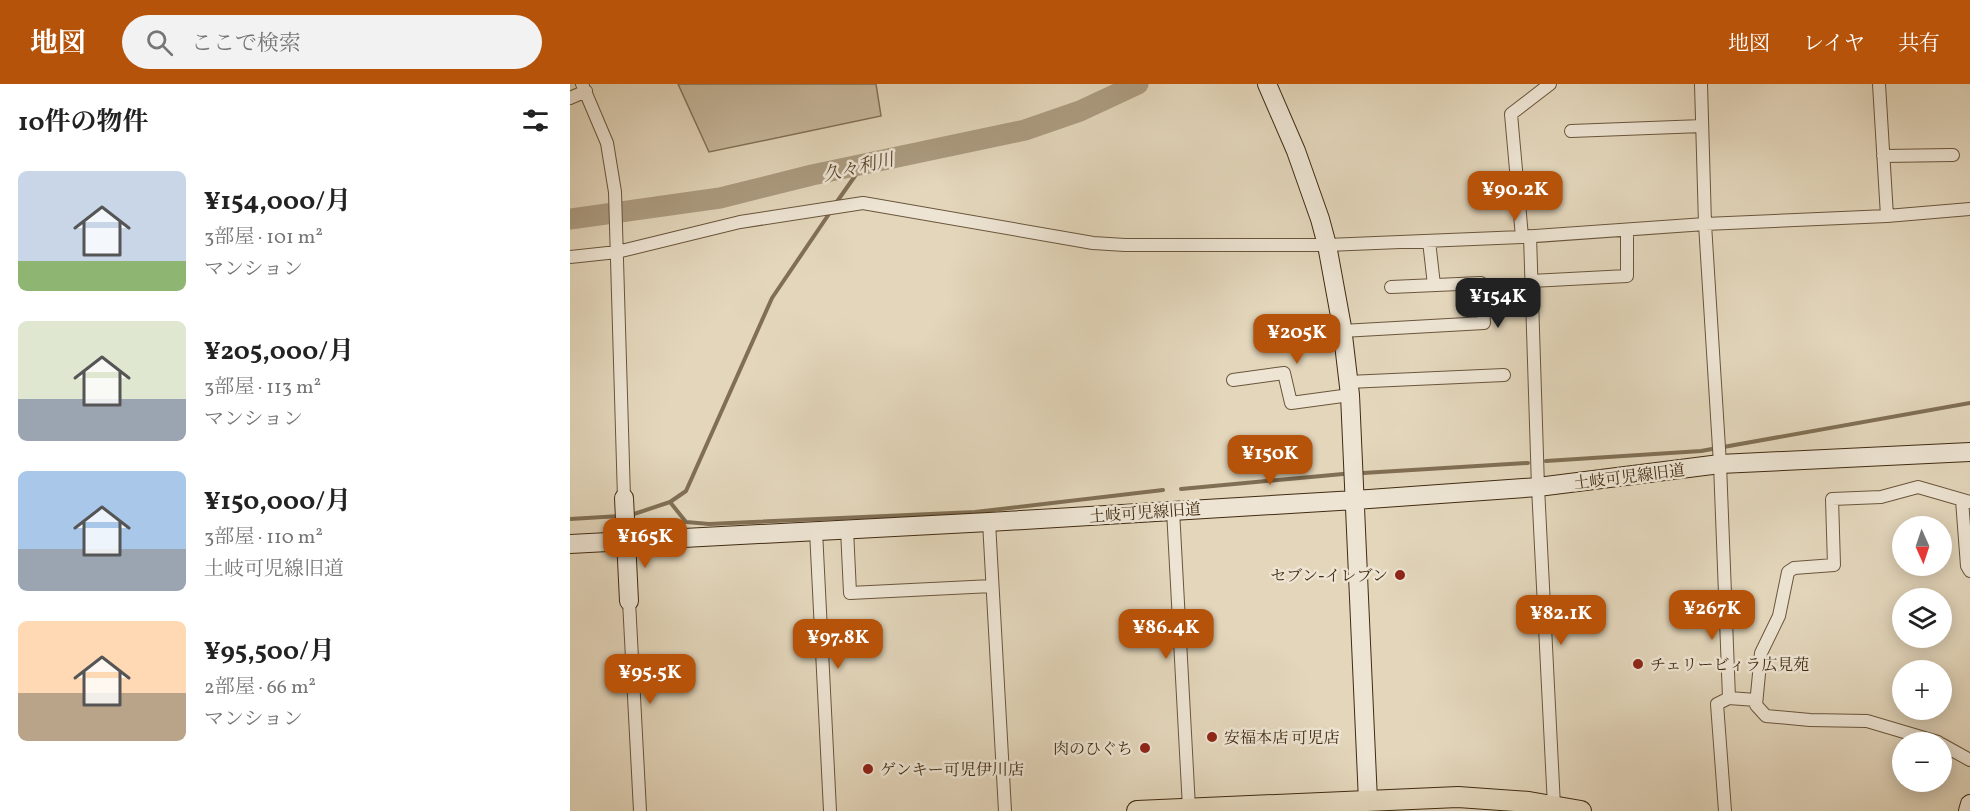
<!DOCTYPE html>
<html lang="ja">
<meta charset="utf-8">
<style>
body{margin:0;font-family:Vollkorn,"Noto Serif JP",serif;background:#f2f2f2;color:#222;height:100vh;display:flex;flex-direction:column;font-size:22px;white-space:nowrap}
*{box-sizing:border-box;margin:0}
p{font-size:20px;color:#767676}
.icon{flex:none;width:33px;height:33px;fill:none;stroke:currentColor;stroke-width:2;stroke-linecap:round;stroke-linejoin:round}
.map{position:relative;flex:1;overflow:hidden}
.details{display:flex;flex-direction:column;background:#fff;width:570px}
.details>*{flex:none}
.needle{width:39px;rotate:177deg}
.controls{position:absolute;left:1322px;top:432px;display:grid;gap:12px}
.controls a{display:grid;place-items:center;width:60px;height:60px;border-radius:50%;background:#fff;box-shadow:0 3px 15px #0003;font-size:30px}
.price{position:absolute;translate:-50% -51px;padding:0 14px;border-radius:12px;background:#b45309;color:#fff;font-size:20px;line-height:39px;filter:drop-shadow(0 2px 3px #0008)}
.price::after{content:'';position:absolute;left:50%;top:36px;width:18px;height:14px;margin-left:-9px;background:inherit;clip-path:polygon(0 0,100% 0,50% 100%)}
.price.current{background:#222;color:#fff}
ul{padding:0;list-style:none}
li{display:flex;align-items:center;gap:18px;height:150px;padding:0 18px}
li span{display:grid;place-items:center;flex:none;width:168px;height:120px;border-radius:9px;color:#555}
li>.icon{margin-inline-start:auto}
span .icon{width:72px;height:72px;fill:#fffc;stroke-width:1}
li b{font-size:26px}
h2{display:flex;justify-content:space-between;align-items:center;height:72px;padding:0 18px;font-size:26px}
header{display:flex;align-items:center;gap:36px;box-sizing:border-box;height:84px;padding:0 30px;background:#b45309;color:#fff}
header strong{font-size:28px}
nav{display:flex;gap:33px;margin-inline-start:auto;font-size:21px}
.search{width:420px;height:54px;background:#f2f2f2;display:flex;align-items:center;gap:15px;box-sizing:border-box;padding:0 21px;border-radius:33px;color:#767676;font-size:22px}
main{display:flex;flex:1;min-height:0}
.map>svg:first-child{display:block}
</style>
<header>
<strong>地図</strong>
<div class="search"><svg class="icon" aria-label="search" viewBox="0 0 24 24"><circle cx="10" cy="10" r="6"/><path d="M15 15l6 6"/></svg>ここで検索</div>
<nav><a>地図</a><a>レイヤ</a><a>共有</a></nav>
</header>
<main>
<section class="details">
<h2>10件の物件<svg class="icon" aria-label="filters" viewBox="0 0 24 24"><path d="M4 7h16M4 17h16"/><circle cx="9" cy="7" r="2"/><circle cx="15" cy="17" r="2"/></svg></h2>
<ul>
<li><span style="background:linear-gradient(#c9d6e8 75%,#8fb573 0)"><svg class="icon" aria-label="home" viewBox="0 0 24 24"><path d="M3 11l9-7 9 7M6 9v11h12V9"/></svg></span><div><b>¥154,000/月</b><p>3部屋 · 101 m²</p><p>マンション</p></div></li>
<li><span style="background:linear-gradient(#dfe7d0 65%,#9aa5b1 0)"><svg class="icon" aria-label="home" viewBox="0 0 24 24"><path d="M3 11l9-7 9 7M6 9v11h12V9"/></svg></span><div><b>¥205,000/月</b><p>3部屋 · 113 m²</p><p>マンション</p></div></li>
<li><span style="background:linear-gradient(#a9c7e8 65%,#9aa5b1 0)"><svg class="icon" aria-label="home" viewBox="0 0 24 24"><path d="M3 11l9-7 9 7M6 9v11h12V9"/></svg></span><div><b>¥150,000/月</b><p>3部屋 · 110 m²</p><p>土岐可児線旧道</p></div></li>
<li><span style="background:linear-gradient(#ffd9b3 60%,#b9a48a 0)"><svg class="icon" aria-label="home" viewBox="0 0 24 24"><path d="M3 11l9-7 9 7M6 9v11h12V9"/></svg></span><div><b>¥95,500/月</b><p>2部屋 · 66 m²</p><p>マンション</p></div></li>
</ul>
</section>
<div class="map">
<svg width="1400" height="727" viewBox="0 0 1400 727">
<rect width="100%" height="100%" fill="#e3d6bb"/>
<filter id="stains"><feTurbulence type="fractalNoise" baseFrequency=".00333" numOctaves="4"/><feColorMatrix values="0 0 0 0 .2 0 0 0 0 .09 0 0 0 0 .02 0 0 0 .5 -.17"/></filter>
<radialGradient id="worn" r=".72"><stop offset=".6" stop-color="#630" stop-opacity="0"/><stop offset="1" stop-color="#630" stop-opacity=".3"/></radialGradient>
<!-- green -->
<path fill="#c7b99e" stroke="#847258" stroke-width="1.5" d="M108,0H306L311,32L139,68Z"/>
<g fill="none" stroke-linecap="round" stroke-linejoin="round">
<!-- stream -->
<path stroke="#816f54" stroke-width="4" d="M266,119L292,82
M976,377L1131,367L1400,319
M793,389L958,379
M611,405L773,390
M100,418L116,407L202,214L261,127
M61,431L100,418L116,438L139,440L405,428L593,406
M0,435L50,432"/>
<!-- river -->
<path stroke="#ac9c81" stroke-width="21" d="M0,135L150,114L242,91L455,46L510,27L568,0"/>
<defs>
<path id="street" d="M12,0L37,59L45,108L54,414
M1131,0L1135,140L1150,380L1159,614L1147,620L1155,727
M1309,0L1317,132
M0,14L16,7
M1001,47L1132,42
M1313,72L1383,71
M960,152L968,403L984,722
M952,153L941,30L980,0
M859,157L864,201
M0,173L47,168L170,138L293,119L523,159L555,161H757L952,153L1135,140L1317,132L1400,125
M961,197L1057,192V146
M772,247L914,239L911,199L821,203
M663,296L714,289L721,319L780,311
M778,298L934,291
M1392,416L1397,482L1400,487
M603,426L619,724
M419,438L435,727
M277,445L280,509L422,502
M246,447L260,727
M59,517L70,727
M1159,614L1186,616
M1368,658L1297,637L1240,636L1196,632L1186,621L1191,569L1209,532L1218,488L1224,484L1264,481L1262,415L1311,413L1348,403L1400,418
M1371,660L1400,676"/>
<path id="secondary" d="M697,0L726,67L750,135L757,161L772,243L780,311L798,717
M54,414L59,517
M0,460L419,438L785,416L968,403L1150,380L1400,368
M1398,727L1400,720"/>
<path id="primary" d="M567,727L888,713L959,718L1011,727"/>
</defs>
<!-- street casing -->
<use href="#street" stroke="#6a563c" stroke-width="14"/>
<!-- secondary casing -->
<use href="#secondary" stroke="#412b11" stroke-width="20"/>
<!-- primary casing -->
<use href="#primary" stroke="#412b11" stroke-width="22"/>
<!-- street -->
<use href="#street" stroke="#ede4d3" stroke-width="12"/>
<!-- secondary -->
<use href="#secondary" stroke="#ede4d3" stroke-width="18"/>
<!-- primary -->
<use href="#primary" stroke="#e3d6bb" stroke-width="20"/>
</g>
<!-- markers -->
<g fill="#8f2418" stroke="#ede4d3" stroke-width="2">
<circle cx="830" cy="491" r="6"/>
<circle cx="1068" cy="580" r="6"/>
<circle cx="642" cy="653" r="6"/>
<circle cx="575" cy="664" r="6"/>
<circle cx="298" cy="685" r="6"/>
</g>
<g text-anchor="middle" stroke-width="5" stroke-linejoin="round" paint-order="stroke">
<!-- street labels -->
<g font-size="16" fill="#412b11" stroke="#ede4d3">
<text transform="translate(1059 392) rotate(-7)" y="6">土岐可児線旧道</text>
<text transform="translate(575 428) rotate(-4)" y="6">土岐可児線旧道</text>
</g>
<!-- poi labels -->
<g font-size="16" fill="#412b11" stroke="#ede4d3" text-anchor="start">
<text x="818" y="497" text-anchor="end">セブン-イレブン</text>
<text x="1080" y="586">チェリービィラ広見苑</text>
<text x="654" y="659">安福本店 可児店</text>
<text x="563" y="670" text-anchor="end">肉のひぐち</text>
<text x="310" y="691">ゲンキー可児伊川店</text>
</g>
<!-- water labels -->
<g font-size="18" font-style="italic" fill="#5c472d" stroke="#ede4d3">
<text transform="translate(288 83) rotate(-13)" y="6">久々利川</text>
</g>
</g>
<rect width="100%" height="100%" filter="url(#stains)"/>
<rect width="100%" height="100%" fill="url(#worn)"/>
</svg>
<div class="controls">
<a><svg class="needle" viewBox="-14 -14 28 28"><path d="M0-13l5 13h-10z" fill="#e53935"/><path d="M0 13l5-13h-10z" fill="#767676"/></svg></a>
<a><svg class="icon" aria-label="layers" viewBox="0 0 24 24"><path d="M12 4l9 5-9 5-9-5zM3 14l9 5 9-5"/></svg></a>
<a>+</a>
<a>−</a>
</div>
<b class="price" style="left:945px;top:138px">¥90.2K</b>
<b class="price current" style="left:928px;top:245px">¥154K</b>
<b class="price" style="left:727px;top:281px">¥205K</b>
<b class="price" style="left:700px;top:402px">¥150K</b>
<b class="price" style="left:75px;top:485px">¥165K</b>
<b class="price" style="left:1142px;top:557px">¥267K</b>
<b class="price" style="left:991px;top:562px">¥82.1K</b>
<b class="price" style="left:596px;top:576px">¥86.4K</b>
<b class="price" style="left:268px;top:586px">¥97.8K</b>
<b class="price" style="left:80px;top:621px">¥95.5K</b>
</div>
</main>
